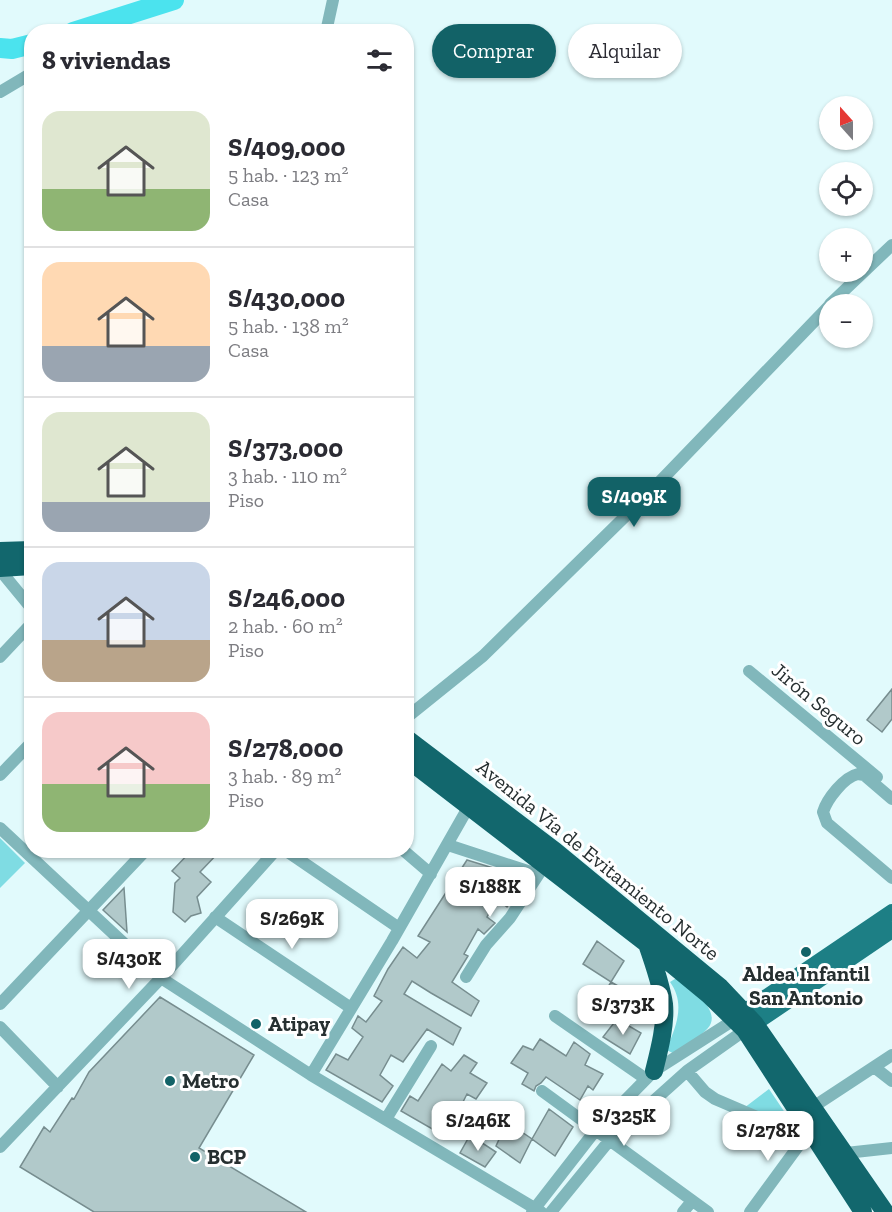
<!DOCTYPE html>
<html lang="es">
<meta charset="utf-8">
<style>
body{margin:0;font-family:"Zilla Slab",serif;background:#f2f2f3;color:#2b2b33;height:100vh;display:flex;flex-direction:column;font-size:22px;white-space:nowrap}
*{box-sizing:border-box;margin:0}
p{font-size:20px;color:#7c7c81}
.icon{flex:none;width:33px;height:33px;fill:none;stroke:currentColor;stroke-width:2;stroke-linecap:round;stroke-linejoin:round}
.map{position:relative;flex:1;overflow:hidden}
.details{position:absolute;left:24px;top:24px;width:390px;height:834px;display:flex;flex-direction:column;background:#fff;border-radius:24px;box-shadow:0 2px 4px #0004}
.details>*{flex:none}
.guide{position:absolute;left:432px;top:24px;width:369px;height:54px;display:flex;gap:12px}
.needle{width:39px;rotate:339deg}
.controls{position:absolute;left:819px;top:96px;display:grid;gap:12px}
.controls a{display:grid;place-items:center;width:54px;height:54px;border-radius:50%;background:#fff;box-shadow:0 2px 4px #0004;font-size:30px}
.price{position:absolute;translate:-50% -51px;padding:0 14px;border-radius:12px;background:#fff;color:#222;font-size:20px;line-height:39px;filter:drop-shadow(0 2px 3px #0008)}
.price::after{content:'';position:absolute;left:50%;top:36px;width:18px;height:14px;margin-left:-9px;background:inherit;clip-path:polygon(0 0,100% 0,50% 100%)}
.price.current{background:#126267;color:#fff}
ul{padding:0;list-style:none}
li{display:flex;align-items:center;gap:18px;height:150px;padding:0 18px}
li+li{border-top:2px solid #e1e1e2}
li span{display:grid;place-items:center;flex:none;width:168px;height:120px;border-radius:18px;color:#555}
li>.icon{margin-inline-start:auto}
span .icon{width:72px;height:72px;fill:#fffc;stroke-width:1}
li b{font-size:26px}
h2{display:flex;justify-content:space-between;align-items:center;height:72px;padding:0 18px;font-size:26px}
.chip{padding:0 21px;border-radius:27px;background:#fff;box-shadow:0 2px 4px #0004;font-size:21px;line-height:54px}
.chip.current{background:#126267;color:#fff}
.map>svg:first-child{display:block}
</style>
<div class="map">
<svg width="892" height="1212" viewBox="0 0 892 1212">
<rect width="100%" height="100%" fill="#e1fafc"/>
<!-- green -->
<path fill="#7fdce3" d="M0,838L25,863L0,888Z
M678,977C689,988 723,1010 708,1028C700,1038 684,1045 673,1053L666,1050C676,1027 686,1004 670,982Z
M769,1089L794,1126L744,1108Z"/>
<g fill="none" stroke-linecap="round" stroke-linejoin="round">
<!-- river -->
<path stroke="#4be3ee" stroke-width="20" d="M73,32L174,0
M0,48L12,49L32,44"/>
</g>
<!-- building -->
<path fill="#b1c9ca" stroke="#778d8f" stroke-width="1.5" d="M892,689V719L882,732L867,720Z
M192,850H221L200,872L211,882L197,897L201,913L191,916L185,922L173,912L175,883L180,878L172,871Z
M467,860L493,868L520,887L507,907L497,899L487,917L495,923L484,934L478,929L464,954L468,956L452,982L479,1001L471,1016L431,993L412,981L404,994L461,1028L453,1045L427,1029L403,1062L391,1055L380,1075L393,1086L382,1102L326,1070L336,1054L348,1060L363,1037L352,1028L358,1016L366,1022L382,1001L374,996L388,969L403,947L417,958L430,942L418,936Z
M124,888L127,932L103,910Z
M597,941L624,961L611,982L583,964Z
M611,982L634,995L623,1014L600,1000Z
M160,997L254,1055L199,1148L306,1212H94L20,1167L44,1127L50,1132L72,1098L74,1099L89,1072Z
M617,1019L641,1033L630,1054L603,1037Z
M540,1039L566,1056L574,1042L590,1054L585,1065L603,1074L593,1090L588,1086L580,1100L546,1077L541,1083L536,1086L534,1091L522,1084L528,1073L511,1063L523,1046L533,1050Z
M464,1055L477,1063L470,1073L487,1083L476,1099L467,1094L452,1124L457,1126L448,1138L401,1111L410,1096L418,1101L442,1064L451,1071Z
M549,1109L573,1127L555,1156L532,1139Z
M507,1122L532,1139L520,1163L496,1146Z
M470,1135L496,1152L485,1167L460,1153Z"/>
<g fill="none" stroke-linecap="round" stroke-linejoin="round">
<!-- minor -->
<path stroke="#81b7bb" stroke-width="12" d="M326,32L333,0
M0,92L32,73
M830,304L892,245
M0,570L32,609
M0,657L32,623
M749,671L877,777
M406,718L483,656L646,496L830,305
M0,775L32,742
M892,799L864,775L858,774C844,777 827,799 823,812L827,823L892,878
M0,828L161,978L311,1075L541,1212
M448,845L537,874
M285,850L399,928
M403,850L431,874
M215,917L351,1008
M466,977L486,945L510,918L548,860
M0,1004L146,850
M555,1016L646,1079
M0,1027L58,1087
M874,1067L892,1081
M687,1071L705,1092L715,1099L790,1131L810,1130
M311,1075L392,941L469,806
M542,1091L708,1212
M813,1107L892,1055
M386,1119L431,1046
M0,1147L161,978L276,850
M846,1153L892,1148
M532,1212L595,1131L654,1071L734,1020
M551,1212L609,1141L687,1071L745,1030
M683,1212L692,1201
M750,1212L810,1130"/>
<!-- major -->
<path stroke="#1d7f85" stroke-width="16" d="M734,1019L892,912
M745,1030L892,930"/>
<!-- highway -->
<path stroke="#12676d" stroke-width="18" d="M0,551L32,550
M0,568L32,566
M406,738L555,851L720,987L755,1024L885,1212
M406,758L646,943L709,995L745,1030L863,1212
M647,944C654,964 661,984 664,1004C666,1025 659,1051 654,1071"/>
</g>
<!-- markers -->
<g fill="#126267" stroke="#fff" stroke-width="2">
<circle cx="806" cy="952" r="6"/>
<circle cx="256" cy="1024" r="6"/>
<circle cx="170" cy="1081" r="6"/>
<circle cx="195" cy="1157" r="6"/>
</g>
<g text-anchor="middle" stroke-width="6" stroke-linejoin="round" paint-order="stroke">
<!-- street labels -->
<g font-size="21" fill="#262f30" stroke="#fff">
<text transform="translate(819 704) rotate(40)" y="7">Jirón Seguro</text>
<text transform="translate(598 860) rotate(39)" y="7">Avenida Vía de Evitamiento Norte</text>
</g>
<!-- poi labels -->
<g font-size="21" font-weight="bold" fill="#262f30" stroke="#fff" text-anchor="start">
<text x="806" y="981" text-anchor="middle">Aldea Infantil<tspan x="806" dy="24">San Antonio</tspan></text>
<text x="268" y="1031">Atipay</text>
<text x="182" y="1088">Metro</text>
<text x="207" y="1164">BCP</text>
</g>
</g>
</svg>
<div class="controls">
<a><svg class="needle" viewBox="-14 -14 28 28"><path d="M0-13l5 13h-10z" fill="#e53935"/><path d="M0 13l5-13h-10z" fill="#7c7c81"/></svg></a>
<a><svg class="icon" aria-label="locate" viewBox="0 0 24 24"><circle cx="12" cy="12" r="6"/><path d="M12 2v4M12 18v4M2 12h4M18 12h4"/></svg></a>
<a>+</a>
<a>−</a>
</div>
<b class="price current" style="left:634px;top:528px">S/409K</b>
<b class="price" style="left:490px;top:918px">S/188K</b>
<b class="price" style="left:292px;top:950px">S/269K</b>
<b class="price" style="left:129px;top:990px">S/430K</b>
<b class="price" style="left:623px;top:1036px">S/373K</b>
<b class="price" style="left:624px;top:1147px">S/325K</b>
<b class="price" style="left:478px;top:1152px">S/246K</b>
<b class="price" style="left:768px;top:1162px">S/278K</b>
<div class="guide">
<a class="chip current">Comprar</a>
<a class="chip">Alquilar</a>
</div>
<section class="details">
<h2>8 viviendas<svg class="icon" aria-label="filters" viewBox="0 0 24 24"><path d="M4 7h16M4 17h16"/><circle cx="9" cy="7" r="2"/><circle cx="15" cy="17" r="2"/></svg></h2>
<ul>
<li><span style="background:linear-gradient(#dfe7d0 65%,#8fb573 0)"><svg class="icon" aria-label="home" viewBox="0 0 24 24"><path d="M3 11l9-7 9 7M6 9v11h12V9"/></svg></span><div><b>S/409,000</b><p>5 hab. · 123 m²</p><p>Casa</p></div></li>
<li><span style="background:linear-gradient(#ffd9b3 70%,#9aa5b1 0)"><svg class="icon" aria-label="home" viewBox="0 0 24 24"><path d="M3 11l9-7 9 7M6 9v11h12V9"/></svg></span><div><b>S/430,000</b><p>5 hab. · 138 m²</p><p>Casa</p></div></li>
<li><span style="background:linear-gradient(#dfe7d0 75%,#9aa5b1 0)"><svg class="icon" aria-label="home" viewBox="0 0 24 24"><path d="M3 11l9-7 9 7M6 9v11h12V9"/></svg></span><div><b>S/373,000</b><p>3 hab. · 110 m²</p><p>Piso</p></div></li>
<li><span style="background:linear-gradient(#c9d6e8 65%,#b9a48a 0)"><svg class="icon" aria-label="home" viewBox="0 0 24 24"><path d="M3 11l9-7 9 7M6 9v11h12V9"/></svg></span><div><b>S/246,000</b><p>2 hab. · 60 m²</p><p>Piso</p></div></li>
<li><span style="background:linear-gradient(#f6c9c9 60%,#8fb573 0)"><svg class="icon" aria-label="home" viewBox="0 0 24 24"><path d="M3 11l9-7 9 7M6 9v11h12V9"/></svg></span><div><b>S/278,000</b><p>3 hab. · 89 m²</p><p>Piso</p></div></li>
</ul>
</section>
</div>
